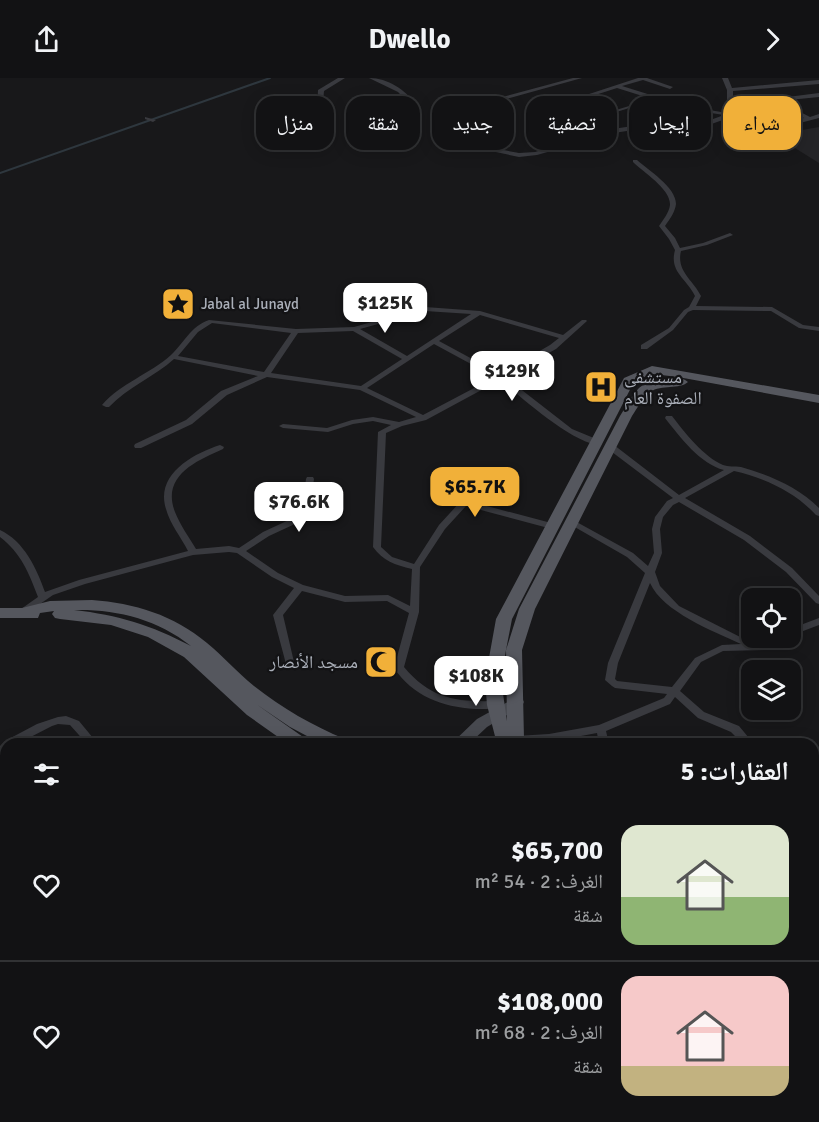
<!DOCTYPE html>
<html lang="ar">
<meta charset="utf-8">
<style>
body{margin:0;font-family:Signika,"Noto Naskh Arabic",sans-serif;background:#1b1b1d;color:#f1f3f6;direction:rtl;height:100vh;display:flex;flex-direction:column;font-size:22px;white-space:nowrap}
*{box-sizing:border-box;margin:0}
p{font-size:20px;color:#9c9ea0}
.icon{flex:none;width:33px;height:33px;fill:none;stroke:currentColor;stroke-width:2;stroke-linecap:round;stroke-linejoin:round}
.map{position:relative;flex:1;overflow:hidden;direction:ltr}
.details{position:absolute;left:0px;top:660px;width:819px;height:384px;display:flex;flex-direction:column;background:#121214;border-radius:18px 18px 0 0;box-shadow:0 3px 15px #0003,0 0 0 2px #313234;direction:rtl}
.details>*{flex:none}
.hud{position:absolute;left:18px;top:18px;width:783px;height:54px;direction:rtl;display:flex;gap:12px}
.controls{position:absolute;left:741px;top:510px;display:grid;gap:12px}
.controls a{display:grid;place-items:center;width:60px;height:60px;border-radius:12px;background:#121214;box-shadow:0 3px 15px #0003,0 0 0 2px #313234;font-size:30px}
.price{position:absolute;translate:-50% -51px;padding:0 14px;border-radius:12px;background:#fff;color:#222;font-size:20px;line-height:39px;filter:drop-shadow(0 2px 3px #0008)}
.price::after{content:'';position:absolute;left:50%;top:36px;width:18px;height:14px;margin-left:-9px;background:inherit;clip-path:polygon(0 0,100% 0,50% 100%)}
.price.current{background:#f1b039;color:#111}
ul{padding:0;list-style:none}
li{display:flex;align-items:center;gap:18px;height:150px;padding:0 30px}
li+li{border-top:2px solid #313234}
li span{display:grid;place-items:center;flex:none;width:168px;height:120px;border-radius:18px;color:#555}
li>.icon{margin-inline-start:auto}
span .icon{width:72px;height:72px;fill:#fffc;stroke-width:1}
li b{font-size:26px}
h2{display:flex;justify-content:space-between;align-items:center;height:72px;padding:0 30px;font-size:26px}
.pill{padding:0 21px;border-radius:18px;background:#121214;box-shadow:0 3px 15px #0003,0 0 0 2px #313234;font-size:21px;line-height:54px}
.pill.current{background:#f1b039;color:#111}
header{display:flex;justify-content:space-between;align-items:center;height:78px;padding:0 30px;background:#121214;font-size:27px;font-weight:800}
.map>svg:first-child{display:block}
</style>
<header><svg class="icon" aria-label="forward" viewBox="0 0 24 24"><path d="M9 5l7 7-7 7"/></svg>Dwello<svg class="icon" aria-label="share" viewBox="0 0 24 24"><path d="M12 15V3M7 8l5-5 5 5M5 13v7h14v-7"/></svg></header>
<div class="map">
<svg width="819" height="1044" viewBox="0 0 819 1044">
<rect width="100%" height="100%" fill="#18181a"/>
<!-- built -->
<path fill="#242427" d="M819,49V85L774,57Z"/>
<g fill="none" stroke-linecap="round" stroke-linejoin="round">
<!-- stream -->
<path stroke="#2e373e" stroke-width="2" d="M0,95L270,0"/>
<!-- minor -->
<path fill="#393a3f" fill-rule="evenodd" d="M338,0H345L324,13L322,36L287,46V44L317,34L318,12Z
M369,0C388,0 405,12 416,26L411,31L381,38V36L407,29L410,26L398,14Z
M573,0H582L503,22L471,41L451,57L467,65L519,75L535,74L613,51L652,45L705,44L724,37L685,31L655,22L536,59L531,58L652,21L617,10L530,38L525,37L638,0H647L673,9L670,11L643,2L622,8L686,28L727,35V12L722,0H728L732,10L819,2V6L733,13V26L819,15V19L779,23L810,39L819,36V40L777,51L766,50L747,41L731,39L706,48L652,49L614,55L537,77L519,79L463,67L444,57L467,39L499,20ZM774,24L804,40L777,47H769L750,39L733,36V29Z
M145,39L156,42L153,44L145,41Z
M633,82H637C648,92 676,109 676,126C675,134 670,141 665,148L675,160L680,170L703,165L730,155L733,157L707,167L681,173C676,193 693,202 701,218L696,228L772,229L803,247L819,249V253L799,250L771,233L693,232L688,234L673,252L647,271H641V267L669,250L684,232L689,229L695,218C686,200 669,194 675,172L669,161L659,148C663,142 669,135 670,127C671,111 643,94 633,84Z
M425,229L480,233L563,257L582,242H586L587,243L556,271L505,299L572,351L601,363L602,365L601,367C575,368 521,319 500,302L426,342L402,348L386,355L381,469L392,479L414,486L439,447L461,423L464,422L555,446L556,448L552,451L466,428L445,451L420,489L419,534L404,589C431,621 456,624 495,623L498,624L500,627L498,630C491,631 483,631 475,631C442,629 413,618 394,590L409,535L387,523L345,524L302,513L283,537L294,584L292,586H286L273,537L294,510L272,499L237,475L229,474L193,477L85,506L53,517L27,535H21L19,533L21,531L38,519C29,495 21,475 0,459V452C24,463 37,491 45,514L79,502L188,473C181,459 170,446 166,431C155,397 192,376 220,367L224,369L223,371C196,383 161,398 175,434C180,447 189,459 196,471L229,468L239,470L263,454L291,441L299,432L303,422L306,401L307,399H313L314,401L311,422L307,433L297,445L269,458L246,473L278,495L303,507L345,518L388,517L410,528L412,491C395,487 383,483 373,469L378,354L391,347L373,343L353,346L328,354L283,350L279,348L283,346L327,350L352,342L373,339L399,344L416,339L360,312L267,299L227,317L192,346L141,370H135L134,368L135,366L186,342L221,313L258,298L174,281C154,299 128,309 109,329H106L102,327C121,305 150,296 171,277C184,265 191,248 209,242L296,251L354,249ZM425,233L471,236L407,278L360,251ZM480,237L559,260L550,267L500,296L439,263ZM212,245L291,255L264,294L178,278L198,254ZM353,253L402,281L361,308L271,295L298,255ZM434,266L495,299L423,337L367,310Z
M666,338H672C684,354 704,379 723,387C728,389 735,388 741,389C769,397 798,409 819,430V438L816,437C795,414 765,400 734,393L685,420L750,458L792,490L819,518V526L816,525L786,494L744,462L679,424L673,427L663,439L660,451L662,475L655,494L660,508L679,528L754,566H765L776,560H788L786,562L767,572L723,573L701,584L680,613L704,634L739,648L754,666H743L731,654L698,640L675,619L670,626L606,653L609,666H599L597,655L549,664L516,666L512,665L511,662L512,659L516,658L549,656L599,647L664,620L667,616L615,610L612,608L605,602L608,585L645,495L627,479L566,444L570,441L573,442L633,475L648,488L654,475L652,451L655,439L667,423L673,420L608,371L607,369L608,367H614L679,417L724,392C700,386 680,359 665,340ZM650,505C663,534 713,553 741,566L722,567L695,580L672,609L617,603L615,601L618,585Z
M819,540V547L790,558V551Z
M66,638L79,643L98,666H87L70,647L58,646L52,648L17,666H6V674L0,677V668L5,663L37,646L58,639Z
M813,717H819V725H813Z
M6,823V836L0,840V827Z
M813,990H819V1002H813Z
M6,1025V1038H9L5,1044H0V1029Z
M529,1038H541L540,1044H528Z"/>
<!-- secondary -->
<path fill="#47494f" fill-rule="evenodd" d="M517,619L522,620L524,624L522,628L487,649L469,666H451L477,641Z
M329,1038H365L363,1044H327Z"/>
<!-- primary -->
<path fill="#55575e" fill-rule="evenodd" d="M652,288L819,317V325L678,299L653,296L635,302L512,541L506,572L519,531L620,338C626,329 631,318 639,310C648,302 678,295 688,304C679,312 662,306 650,314C643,318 637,331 632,338L535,531L522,572L524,661L527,666H497L487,627L485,602L496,541L624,300ZM506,572L507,643L501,602Z
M92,522C134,525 174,537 207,565C223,578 237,594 254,608C282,630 313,648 345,661L347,666H322L290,649L256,626L306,661L308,666H288L247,637L184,579L148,559L111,547L60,541L55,540L52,536L54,533L40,535L38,540H0V530H22L50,523ZM74,532C116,531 157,541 191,568C151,547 118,537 74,532Z
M737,1038H760L763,1044H740Z
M769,1038H792L795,1044H772Z"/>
</g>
<!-- icons -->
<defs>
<symbol id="sight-square" viewBox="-11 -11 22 22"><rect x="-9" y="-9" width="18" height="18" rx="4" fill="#f1b039" stroke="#131315"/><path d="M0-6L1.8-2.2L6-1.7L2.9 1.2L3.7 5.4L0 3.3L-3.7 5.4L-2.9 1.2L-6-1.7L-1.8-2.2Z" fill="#111"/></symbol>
<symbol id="hospital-square" viewBox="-11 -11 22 22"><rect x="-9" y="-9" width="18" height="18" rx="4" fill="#f1b039" stroke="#131315"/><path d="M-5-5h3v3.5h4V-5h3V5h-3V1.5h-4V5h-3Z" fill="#111"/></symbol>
<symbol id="mosque-square" viewBox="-11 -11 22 22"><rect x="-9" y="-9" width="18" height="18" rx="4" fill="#f1b039" stroke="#131315"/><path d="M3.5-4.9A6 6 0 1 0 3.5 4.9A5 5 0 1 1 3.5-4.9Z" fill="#111"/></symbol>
</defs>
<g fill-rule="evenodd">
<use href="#sight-square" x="159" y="207" width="38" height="38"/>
<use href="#hospital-square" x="582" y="290" width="38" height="38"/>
<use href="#mosque-square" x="362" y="565" width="38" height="38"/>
</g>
<g text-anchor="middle" stroke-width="4.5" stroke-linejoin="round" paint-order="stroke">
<!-- far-poi labels -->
<g font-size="15" fill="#aaafb9" stroke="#131315" text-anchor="start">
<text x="201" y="231">Jabal al Junayd</text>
</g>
<!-- poi labels -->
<g font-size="18" fill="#aaafb9" stroke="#131315" text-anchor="start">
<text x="624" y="305">مستشفى<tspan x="624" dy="21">الصفوة العام</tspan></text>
<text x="358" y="590" text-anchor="end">مسجد الأنصار</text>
</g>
</g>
</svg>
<div class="controls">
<a><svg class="icon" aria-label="locate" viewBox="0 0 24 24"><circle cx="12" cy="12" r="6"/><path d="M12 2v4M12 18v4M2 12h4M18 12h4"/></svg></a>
<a><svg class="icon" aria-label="layers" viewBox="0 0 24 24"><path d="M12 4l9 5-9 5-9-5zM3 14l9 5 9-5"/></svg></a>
</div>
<b class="price" style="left:385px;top:256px">$125K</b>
<b class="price" style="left:512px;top:324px">$129K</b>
<b class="price current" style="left:475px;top:440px">$65.7K</b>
<b class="price" style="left:299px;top:455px">$76.6K</b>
<b class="price" style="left:476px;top:629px">$108K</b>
<div class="hud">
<a class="pill current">شراء</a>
<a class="pill">إيجار</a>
<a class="pill">تصفية</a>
<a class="pill">جديد</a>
<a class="pill">شقة</a>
<a class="pill">منزل</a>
</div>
<section class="details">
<h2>العقارات: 5<svg class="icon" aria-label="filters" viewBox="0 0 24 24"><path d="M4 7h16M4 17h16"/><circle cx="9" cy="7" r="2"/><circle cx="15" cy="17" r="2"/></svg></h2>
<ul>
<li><span style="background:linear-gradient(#dfe7d0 60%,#8fb573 0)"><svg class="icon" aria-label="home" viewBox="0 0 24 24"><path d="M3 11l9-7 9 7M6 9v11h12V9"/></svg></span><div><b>$65,700</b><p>الغرف: 2 · 54 m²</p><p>شقة</p></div><svg class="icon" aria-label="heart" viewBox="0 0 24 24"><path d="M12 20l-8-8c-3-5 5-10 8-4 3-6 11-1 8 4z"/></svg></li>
<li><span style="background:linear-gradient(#f6c9c9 75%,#c2b280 0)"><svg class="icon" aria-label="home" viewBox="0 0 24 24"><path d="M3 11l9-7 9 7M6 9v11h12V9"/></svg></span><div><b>$108,000</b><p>الغرف: 2 · 68 m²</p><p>شقة</p></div><svg class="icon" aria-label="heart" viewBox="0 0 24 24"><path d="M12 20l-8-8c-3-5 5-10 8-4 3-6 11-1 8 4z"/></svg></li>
</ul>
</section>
</div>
